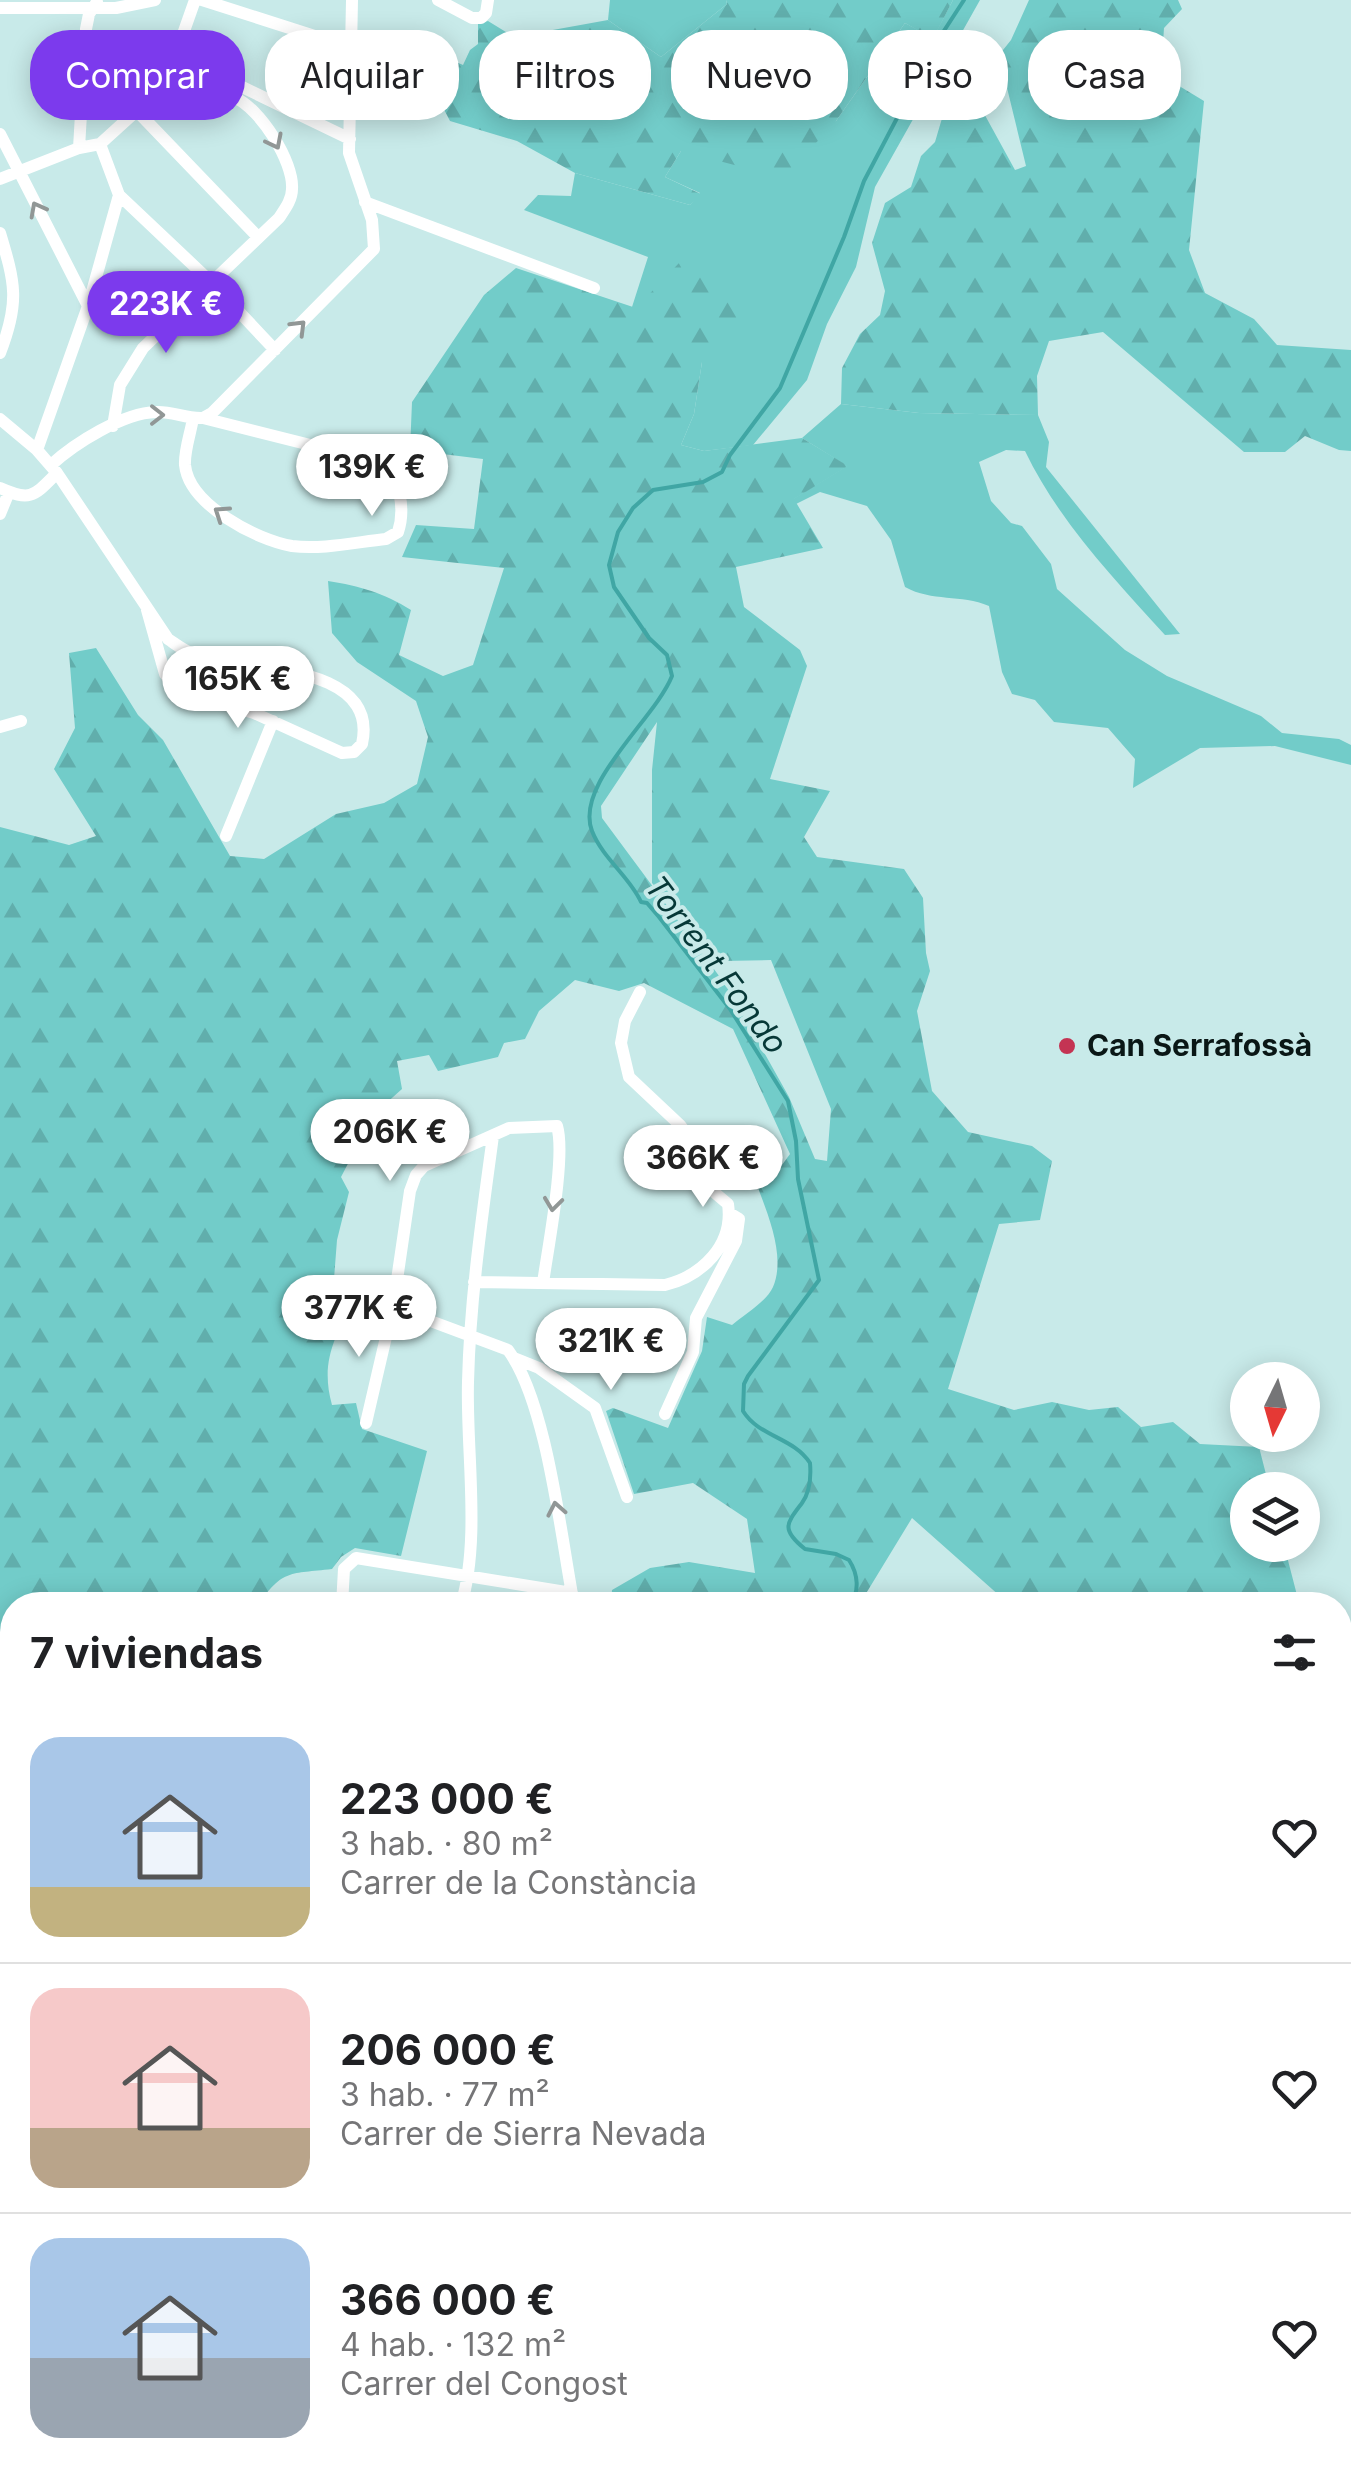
<!DOCTYPE html>
<html lang="es">
<meta charset="utf-8">
<style>
body{margin:0;font-family:Inter,sans-serif;background:#f2f2f2;color:#202124;height:100vh;display:flex;flex-direction:column;font-size:38px;white-space:nowrap}
*{box-sizing:border-box;margin:0}
p{font-size:32px;color:#757577}
.icon{flex:none;width:55px;height:55px;fill:none;stroke:currentColor;stroke-width:2;stroke-linecap:round;stroke-linejoin:round}
.map{position:relative;flex:1;overflow:hidden}
.sheet{position:absolute;left:0px;top:1592px;width:1352px;height:892px;display:flex;flex-direction:column;background:#fff;border-radius:40px 40px 0 0;box-shadow:0 5px 25px #0003}
.sheet>*{flex:none}
.guide{position:absolute;left:30px;top:30px;width:1292px;height:90px;display:flex;gap:20px}
.needle{width:65px;rotate:185deg}
.buttons{position:absolute;left:1230px;top:1362px;display:grid;gap:20px}
.buttons a{display:grid;place-items:center;width:90px;height:90px;border-radius:50%;background:#fff;box-shadow:0 5px 25px #0003;font-size:50px}
.price{position:absolute;translate:-50% -85px;padding:0 22px;border-radius:35px;background:#fff;color:#222;font-size:32px;line-height:65px;filter:drop-shadow(0 2px 5px #0008)}
.price::after{content:'';position:absolute;left:50%;top:60px;width:30px;height:22px;margin-left:-15px;background:inherit;clip-path:polygon(0 0,100% 0,50% 100%)}
.price.on{background:#7c3aed;color:#fff}
ul{padding:0;list-style:none}
li{display:flex;align-items:center;gap:30px;height:250px;padding:0 30px}
li+li{border-top:2px solid #e0e0e0}
li span{display:grid;place-items:center;flex:none;width:280px;height:200px;border-radius:30px;color:#555}
li>.icon{margin-inline-start:auto}
span .icon{width:120px;height:120px;fill:#fffc;stroke-width:1}
li b{font-size:42px}
h2{display:flex;justify-content:space-between;align-items:center;height:120px;padding:0 30px;font-size:42px}
.tag{padding:0 35px;border-radius:40px;background:#fff;box-shadow:0 5px 25px #0003;font-size:35px;line-height:90px}
.tag.on{background:#7c3aed;color:#fff}
.map>svg:first-child{display:block}
</style>
<div class="map">
<svg width="1351" height="2484" viewBox="0 0 1351 2484">
<defs>
<pattern id="forest-firs" width="22" height="20" patternUnits="userSpaceOnUse" patternTransform="scale(2.5)"><rect width="22" height="20" fill="#72ccc9"/><path d="M5 1l3.5 6h-7zM16 11l3.5 6h-7z" fill="#61aeac"/></pattern>
</defs>
<rect width="100%" height="100%" fill="#c8eae9"/>
<!-- green -->
<path fill="#72ccc9" d="M610,0H726L727,4L661,57L608,20Z
M953,0H980L875,187L856,267L827,324L807,380L753,445L704,451L681,445L694,414L702,362L632,307L648,257L524,210L538,195L571,196L575,173L690,205L700,193L665,177L681,151L836,121L905,23L933,38Z
M841,404L919,413L1038,415L1049,442L1046,467L1180,634L1165,635C1114,579 1058,520 1025,451L1006,450L979,462L991,501L1011,523L1022,526L1051,564L1057,589L1125,650L1167,676L1261,716L1282,733L1339,739L1351,745V765L1275,746L1200,748L1133,788L1135,759L1108,728L1054,722L1035,700L1012,694L1002,672L989,606C961,594 932,602 905,587L891,540L867,506L820,492L796,504L793,499L847,466L802,438Z"/>
<!-- forest -->
<path fill="url(#forest-firs)" fill-rule="evenodd" d="M726,0H953L933,39L905,23L836,121L784,178L681,151L665,177L701,194L690,205L575,173L517,141L450,121L408,40L463,65L470,50L478,44V24L488,21L514,37L608,20L661,57L727,4Z
M1029,0H1178L1182,9L1164,28L1161,75L1204,101L1189,250L1205,293L1254,319L1277,345L1351,350V451L1339,450L1305,436L1285,452H1244L1103,332L1049,341L1037,376L1038,415L919,413L841,404L842,368L860,334L880,315L885,291L872,243L885,203L911,187L921,156L935,142L953,81L964,67L981,108L1015,170L1026,166L999,55L1011,40Z
M679,263L708,266L743,294L740,324L702,362L694,414L681,445L704,451L802,438L848,466L794,499L823,548L736,567L744,607L800,650L807,666L770,779L830,791L804,837L817,857L904,869L923,898L926,953L930,971L917,1011L932,1091L968,1132L1032,1146L1052,1161L1040,1220L999,1224L948,1389L1014,1410L1052,1402L1089,1410L1118,1407L1141,1427L1173,1422L1200,1444L1259,1447L1270,1490H1248V1545H1284L1298,1599L1293,1605H1010L912,1518L859,1605H611L612,1590L650,1568L689,1562L755,1573L747,1519L693,1483L634,1494L606,1411L613,1408L668,1428L702,1351L707,1317L732,1325C744,1315 767,1301 773,1287C787,1254 765,1208 754,1177L779,1169L790,1154L733,1029L644,983L619,991L575,980L539,1011L525,1039L504,1043L498,1057L438,1071L429,1055L397,1061L402,1089L374,1114L341,1177L349,1192L337,1240L333,1292L353,1299C335,1338 320,1362 332,1405L356,1403L362,1429L427,1451L401,1556L355,1548L341,1557L332,1569C290,1574 283,1569 258,1605H195L186,1599L176,1605H12V1689L0,1691V827L69,845L96,836L54,769L75,728L69,653L96,648L138,715L163,740L230,856L264,859L336,814L384,803L417,784L428,737L416,701L357,662L332,633L328,581C360,586 384,593 411,610L399,655L443,676L473,665L504,568L402,557L416,525L474,529L483,459L410,450L412,402L484,295L516,268L636,308ZM657,722L652,770V883L721,961L771,960L831,1109L827,1161L815,1159L789,1097L728,988L602,818L601,806Z
M0,2288L12,2289V2448L2,2447L3,2434L0,2428Z
M429,2473H508L514,2484H455Z"/>
<g fill="none" stroke-linecap="round" stroke-linejoin="round">
<!-- stream -->
<path stroke="#40a6a4" stroke-width="4" d="M850,1605C860,1591 858,1574 849,1560L836,1554L805,1549C780,1529 787,1523 802,1503C810,1492 811,1475 810,1463C793,1437 759,1437 743,1411L744,1384L748,1376L819,1280L798,1179L796,1141L788,1101L730,1009L659,917L647,903L641,902C630,877 603,859 592,831C574,784 655,719 672,676L667,655L649,638L614,587L609,565L618,532L633,508L653,490L703,482L722,472L730,455L780,388L844,237L864,181L938,40L964,0
M502,2472L507,2484"/>
<!-- minor -->
<path stroke="#fff" stroke-width="12" d="M202,0L352,48
M438,0L472,18H481L486,13L488,0
M0,8H116L155,0
M169,73L238,85L350,139
M136,110L258,237
M0,134L88,306
M100,144L119,195L211,282L275,350
M79,148L86,29L89,14L97,2
M0,179L79,148L100,144L165,85L195,0
M365,202L594,288
M0,233C15,283 20,302 0,353
M203,418L212,413L374,249L372,220L349,153L352,0
M0,419L37,450L57,473L168,639C177,645 185,652 196,655C245,669 380,663 362,744L354,752L342,753L254,713L188,694L174,686L165,674L147,610
M113,426L120,385L143,348L279,218C285,209 292,200 292,189C294,162 260,108 235,98C214,90 187,89 165,85
M37,450L88,306L119,195
M51,465C75,443 123,413 156,412C172,411 186,419 203,418L382,463C401,477 405,511 398,532L386,539C357,542 321,550 292,546C257,540 189,505 185,465C184,451 191,432 193,418
M0,488C31,502 34,496 57,473
M0,514L9,492
M0,727L21,721
M226,836L273,721
M474,1282L665,1285C702,1276 734,1245 728,1204L709,1188L693,1143L680,1125L629,1077L621,1043L625,1021L640,992
M393,1307L508,1350C547,1402 561,1538 574,1605
M514,1358L539,1368L595,1408L627,1497
M665,1414L693,1352L696,1318L736,1241L739,1219L729,1213
M366,1423L393,1307L410,1191L416,1175L424,1166L509,1128L557,1126C566,1156 548,1247 543,1283
M342,1605L344,1569L356,1558L572,1593
M461,1605C481,1540 466,1451 468,1382C470,1299 482,1217 493,1136
M0,1763L12,1901
M0,1929L12,1930"/>
</g>
<!-- one-way arrows -->
<defs><path id="oneway-chevron" d="M-2-3.5L2.5 0L-2 3.5" fill="none" stroke-width="1.6" stroke-linecap="round" stroke-linejoin="round" transform="scale(2.5)"/></defs>
<g stroke="#919796">
<use href="#oneway-chevron" transform="translate(275 142) rotate(63)"/>
<use href="#oneway-chevron" transform="translate(37 209) rotate(-118)"/>
<use href="#oneway-chevron" transform="translate(299 327) rotate(-45)"/>
<use href="#oneway-chevron" transform="translate(157 415)"/>
<use href="#oneway-chevron" transform="translate(221 513) rotate(-146)"/>
<use href="#oneway-chevron" transform="translate(553 1204) rotate(97)"/>
<use href="#oneway-chevron" transform="translate(556 1509) rotate(-101)"/>
</g>
<!-- markers -->
<circle fill="#c43453" stroke="#c8eae9" stroke-width="4" cx="1067" cy="1046" r="10"/>
<g text-anchor="middle" stroke-width="8" stroke-linejoin="round" paint-order="stroke">
<!-- poi labels -->
<g font-size="30" font-weight="bold" fill="#0a1716" stroke="#c8eae9" text-anchor="start">
<text x="1087" y="1056">Can Serrafossà</text>
</g>
<!-- water labels -->
<g font-size="32" font-style="italic" fill="#063837" stroke="#c8eae9">
<text transform="translate(716 965) rotate(53)" y="11">Torrent Fondo</text>
</g>
</g>
</svg>
<div class="buttons">
<a><svg class="needle" viewBox="-14 -14 28 28"><path d="M0-13l5 13h-10z" fill="#e53935"/><path d="M0 13l5-13h-10z" fill="#757577"/></svg></a>
<a><svg class="icon" aria-label="layers" viewBox="0 0 24 24"><path d="M12 4l9 5-9 5-9-5zM3 14l9 5 9-5"/></svg></a>
</div>
<b class="price on" style="left:166px;top:356px">223K €</b>
<b class="price" style="left:372px;top:519px">139K €</b>
<b class="price" style="left:238px;top:731px">165K €</b>
<b class="price" style="left:390px;top:1184px">206K €</b>
<b class="price" style="left:703px;top:1210px">366K €</b>
<b class="price" style="left:359px;top:1360px">377K €</b>
<b class="price" style="left:611px;top:1393px">321K €</b>
<div class="guide">
<a class="tag on">Comprar</a>
<a class="tag">Alquilar</a>
<a class="tag">Filtros</a>
<a class="tag">Nuevo</a>
<a class="tag">Piso</a>
<a class="tag">Casa</a>
</div>
<section class="sheet">
<h2>7 viviendas<svg class="icon" aria-label="filters" viewBox="0 0 24 24"><path d="M4 7h16M4 17h16"/><circle cx="9" cy="7" r="2"/><circle cx="15" cy="17" r="2"/></svg></h2>
<ul>
<li><span style="background:linear-gradient(#a9c7e8 75%,#c2b280 0)"><svg class="icon" aria-label="home" viewBox="0 0 24 24"><path d="M3 11l9-7 9 7M6 9v11h12V9"/></svg></span><div><b>223 000 €</b><p>3 hab. · 80 m²</p><p>Carrer de la Constància</p></div><svg class="icon" aria-label="heart" viewBox="0 0 24 24"><path d="M12 20l-8-8c-3-5 5-10 8-4 3-6 11-1 8 4z"/></svg></li>
<li><span style="background:linear-gradient(#f6c9c9 70%,#b9a48a 0)"><svg class="icon" aria-label="home" viewBox="0 0 24 24"><path d="M3 11l9-7 9 7M6 9v11h12V9"/></svg></span><div><b>206 000 €</b><p>3 hab. · 77 m²</p><p>Carrer de Sierra Nevada</p></div><svg class="icon" aria-label="heart" viewBox="0 0 24 24"><path d="M12 20l-8-8c-3-5 5-10 8-4 3-6 11-1 8 4z"/></svg></li>
<li><span style="background:linear-gradient(#a9c7e8 60%,#9aa5b1 0)"><svg class="icon" aria-label="home" viewBox="0 0 24 24"><path d="M3 11l9-7 9 7M6 9v11h12V9"/></svg></span><div><b>366 000 €</b><p>4 hab. · 132 m²</p><p>Carrer del Congost</p></div><svg class="icon" aria-label="heart" viewBox="0 0 24 24"><path d="M12 20l-8-8c-3-5 5-10 8-4 3-6 11-1 8 4z"/></svg></li>
</ul>
</section>
</div>
